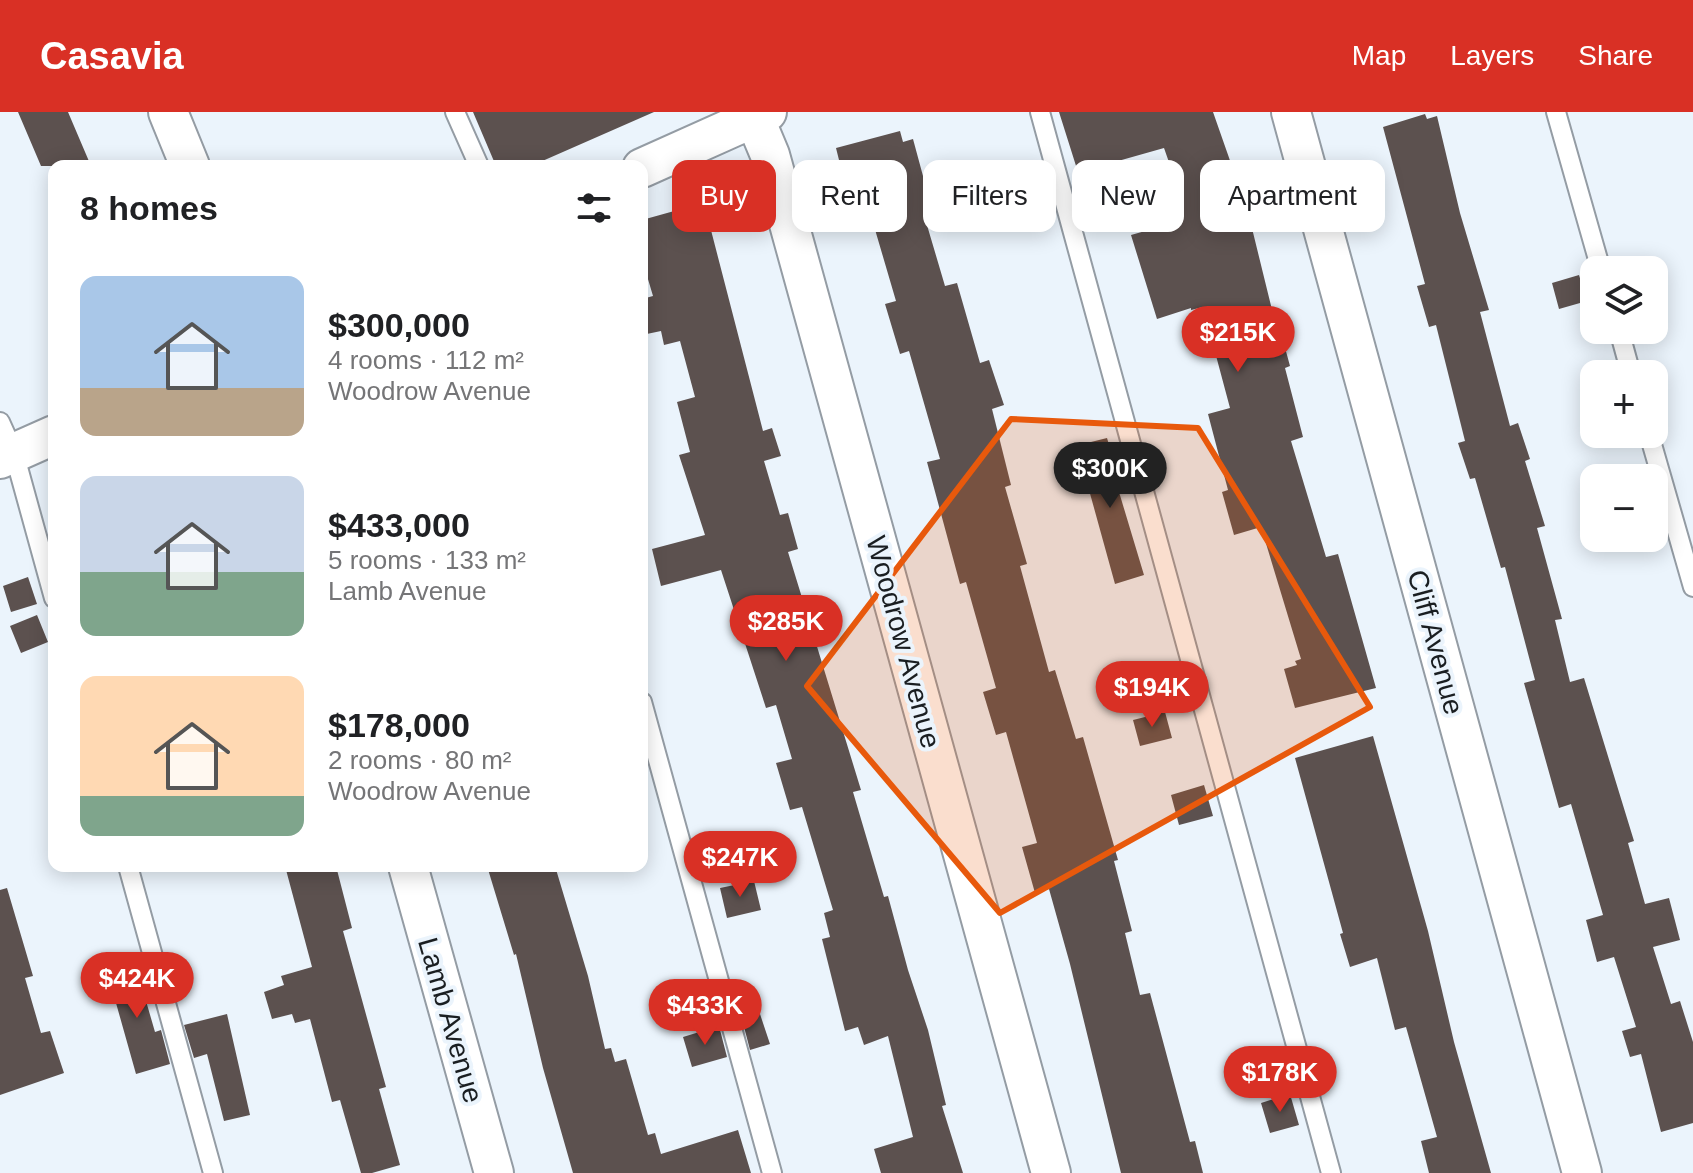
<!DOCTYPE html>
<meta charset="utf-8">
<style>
body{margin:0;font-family:Helvetica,sans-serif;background:#f6f6f6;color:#202124;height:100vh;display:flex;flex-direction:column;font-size:30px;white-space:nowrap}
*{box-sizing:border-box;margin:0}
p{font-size:26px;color:#757577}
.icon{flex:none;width:44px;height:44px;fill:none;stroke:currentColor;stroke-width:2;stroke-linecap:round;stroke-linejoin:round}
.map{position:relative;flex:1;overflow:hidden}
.panel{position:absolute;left:48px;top:48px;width:600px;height:712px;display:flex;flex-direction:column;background:#fff;border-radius:16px;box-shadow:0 4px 20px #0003}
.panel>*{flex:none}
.top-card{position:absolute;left:672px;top:48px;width:760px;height:72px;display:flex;gap:16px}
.fabs{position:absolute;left:1580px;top:144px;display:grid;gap:16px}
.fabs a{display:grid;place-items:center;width:88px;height:88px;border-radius:16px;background:#fff;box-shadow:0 4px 20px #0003;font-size:40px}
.price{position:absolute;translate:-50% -68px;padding:0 18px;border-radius:28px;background:#d93025;color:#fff;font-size:26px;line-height:52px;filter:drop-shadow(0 2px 4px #0008)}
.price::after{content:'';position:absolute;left:50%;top:48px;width:24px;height:18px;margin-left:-12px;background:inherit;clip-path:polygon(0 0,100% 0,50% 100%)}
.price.on{background:#222;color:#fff}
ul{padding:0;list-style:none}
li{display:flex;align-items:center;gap:24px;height:200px;padding:0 32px}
li span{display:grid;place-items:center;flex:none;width:224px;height:160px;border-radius:16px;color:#555}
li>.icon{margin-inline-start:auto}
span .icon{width:96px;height:96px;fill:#fffc;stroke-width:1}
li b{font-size:34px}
h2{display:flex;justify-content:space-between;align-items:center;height:96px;padding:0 32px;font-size:34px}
.tag{padding:0 28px;border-radius:16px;background:#fff;box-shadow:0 4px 20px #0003;font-size:28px;line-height:72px}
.tag.on{background:#d93025;color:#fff}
header{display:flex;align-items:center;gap:48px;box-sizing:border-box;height:112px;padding:0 40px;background:#d93025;color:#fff}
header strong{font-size:38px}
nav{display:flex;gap:44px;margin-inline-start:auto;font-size:28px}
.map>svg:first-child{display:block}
</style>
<header>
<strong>Casavia</strong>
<nav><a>Map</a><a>Layers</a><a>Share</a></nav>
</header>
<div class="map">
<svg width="1693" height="1061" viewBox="0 0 1693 1061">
<rect width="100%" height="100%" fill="#ebf4fc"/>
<!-- building -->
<path fill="#5c514f" d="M18,0H68L91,54H41Z
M473,0H654L531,54H496Z
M1059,0H1213L1248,100L1275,210H1278L1290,254L1285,256L1303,325L1291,329L1326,445L1338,442L1376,576L1295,596L1284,557L1297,553L1295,549L1301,547L1261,415L1234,423L1222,380L1228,378L1208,302L1230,296L1203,195L1191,198V196L1157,207L1131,123L1170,112L1166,98L1184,93L1164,36L1111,51L1115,66L1083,76Z
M1425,2L1427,7L1437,4L1460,101L1489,198L1480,200L1510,314L1518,311L1530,347L1525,349L1545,414L1537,416L1562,507L1555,508L1570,570L1584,566L1634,729L1628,731L1645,792L1669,786L1680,828L1653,835L1671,892L1680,889L1693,930V1011L1661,1020L1641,942L1630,945L1622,919L1636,915L1614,845L1597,850L1586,808L1603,803L1571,692L1559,696L1524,571L1535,568L1505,455L1501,456L1475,366L1470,367L1458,331L1465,329L1436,213L1429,215L1417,174L1425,172L1383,15Z
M900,19L903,30L913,27L933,101L924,103L945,174L957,171L980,251L989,248L1004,293L992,297L1011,373L1005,375L1027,452L1020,454L1049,560L1055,558L1076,627L1083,625L1118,748L1114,749L1132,819L1125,821L1140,883L1150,881L1190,1030L1195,1029L1203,1061H1121L1070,852L1049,777L1035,781L1022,735L1037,731L1006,620L996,623L983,580L996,576L966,470L960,472L927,350L940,347L909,239L900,242L885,192L896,189L864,80L848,84L836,36Z
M705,95L763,319L772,316L781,344L764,349L780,403L788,401L798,437L788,440L861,678L853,680L884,785L888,784L908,858L928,918L946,993L942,994L963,1061H881L874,1037L913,1025L888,924L864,933L858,915L845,919L822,827L830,825L824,801L833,798L802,695L790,698L776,651L792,647L776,593L766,596L721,458L661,474L652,437L705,423L679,343L690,340L677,290L695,285L680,229L664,233L661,219L642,223V187L653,184L642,147V108L685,96L687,101Z
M1579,163L1587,189L1559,197L1552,171Z
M1107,326L1117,359L1113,360L1144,463L1115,472L1078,338L1081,337L1079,333Z
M28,465L37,492L11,500L3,474Z
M37,503L48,530L21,541L10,514Z
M1165,600L1172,626L1140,634L1133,608Z
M1373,624L1428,819L1454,930L1491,1061H1429L1421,1029L1437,1025L1406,915L1395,918L1377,846L1350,855L1340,822L1343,821L1295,646Z
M1204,673L1213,704L1179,713L1171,683Z
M285,754H336L352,816L343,819L386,975L379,977L400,1053L372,1061H361L340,988L332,990L310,907L295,911L292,902L272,907L264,880L284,873L281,864L312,855Z
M487,754H555L588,864L605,937L611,936L615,950L626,947L648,1023L655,1021L661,1042L738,1018L751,1061H573L543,956L516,842L514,843Z
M754,769L761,798L727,806L720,776Z
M7,776L33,864L25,866L41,921L50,919L64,961L0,983V778Z
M135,851L155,920L161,918L170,952L136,962L107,859Z
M227,902L250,1003L224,1009L207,942L194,946L184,913Z
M760,902L770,932L750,938L742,907Z
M719,914L727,945L692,955L683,925Z
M1290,982L1299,1013L1270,1021L1261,991Z"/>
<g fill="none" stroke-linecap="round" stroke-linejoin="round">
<defs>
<path id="service" d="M455,0L479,54
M1040,0L1331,1061
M1556,0L1601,158
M1619,218L1631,262
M0,310L14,341L54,486
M1649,322L1693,475
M642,590L772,1061
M128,754L213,1061"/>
<path id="minor" d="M168,0L190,54
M752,0L770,43L1051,1061
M1291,0L1582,1061
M642,56L767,0
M0,347L54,323
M408,754L494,1061"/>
</defs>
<!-- service casing -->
<use href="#service" stroke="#949ca4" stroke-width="22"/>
<!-- minor casing -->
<use href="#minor" stroke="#949ca4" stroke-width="42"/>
<!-- service -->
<use href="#service" stroke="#fff" stroke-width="18"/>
<!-- minor -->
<use href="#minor" stroke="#fff" stroke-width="38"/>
</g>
<!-- marked area -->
<path fill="#e8590c" fill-opacity="0.2" stroke="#e8590c" stroke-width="6" stroke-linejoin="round" d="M1011,307L1198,316L1370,595L1000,801L807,574Z"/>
<g text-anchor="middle" stroke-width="8" stroke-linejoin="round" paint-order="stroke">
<!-- street labels -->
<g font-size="28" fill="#1a1e21" stroke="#ebf4fc">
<text transform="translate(904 530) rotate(75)" y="10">Woodrow Avenue</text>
<text transform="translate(1436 530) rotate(75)" y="10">Cliff Avenue</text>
<text transform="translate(451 908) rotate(74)" y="10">Lamb Avenue</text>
</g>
</g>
</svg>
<div class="fabs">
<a><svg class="icon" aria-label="layers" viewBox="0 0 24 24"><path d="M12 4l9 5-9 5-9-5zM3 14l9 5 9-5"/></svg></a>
<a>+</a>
<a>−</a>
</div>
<b class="price" style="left:1238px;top:262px">$215K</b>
<b class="price on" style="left:1110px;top:398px">$300K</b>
<b class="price" style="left:786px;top:551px">$285K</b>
<b class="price" style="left:1152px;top:617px">$194K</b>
<b class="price" style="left:740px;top:787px">$247K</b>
<b class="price" style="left:137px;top:908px">$424K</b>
<b class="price" style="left:705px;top:935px">$433K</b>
<b class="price" style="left:1280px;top:1002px">$178K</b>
<div class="top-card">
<a class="tag on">Buy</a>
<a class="tag">Rent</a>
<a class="tag">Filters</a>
<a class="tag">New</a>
<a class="tag">Apartment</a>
</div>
<section class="panel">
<h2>8 homes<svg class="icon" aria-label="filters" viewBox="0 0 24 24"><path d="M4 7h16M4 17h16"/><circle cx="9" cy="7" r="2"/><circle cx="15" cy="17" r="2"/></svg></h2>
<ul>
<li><span style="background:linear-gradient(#a9c7e8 70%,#b9a48a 0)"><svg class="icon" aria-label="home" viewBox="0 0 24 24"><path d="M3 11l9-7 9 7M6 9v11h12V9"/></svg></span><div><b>$300,000</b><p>4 rooms · 112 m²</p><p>Woodrow Avenue</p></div></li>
<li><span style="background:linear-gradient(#c9d6e8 60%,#7fa58c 0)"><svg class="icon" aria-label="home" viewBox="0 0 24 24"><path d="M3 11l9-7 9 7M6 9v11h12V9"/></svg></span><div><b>$433,000</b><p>5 rooms · 133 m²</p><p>Lamb Avenue</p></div></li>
<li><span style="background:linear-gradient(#ffd9b3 75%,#7fa58c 0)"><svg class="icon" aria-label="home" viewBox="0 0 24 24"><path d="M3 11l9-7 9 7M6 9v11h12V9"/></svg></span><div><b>$178,000</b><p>2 rooms · 80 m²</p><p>Woodrow Avenue</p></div></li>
</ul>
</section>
</div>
